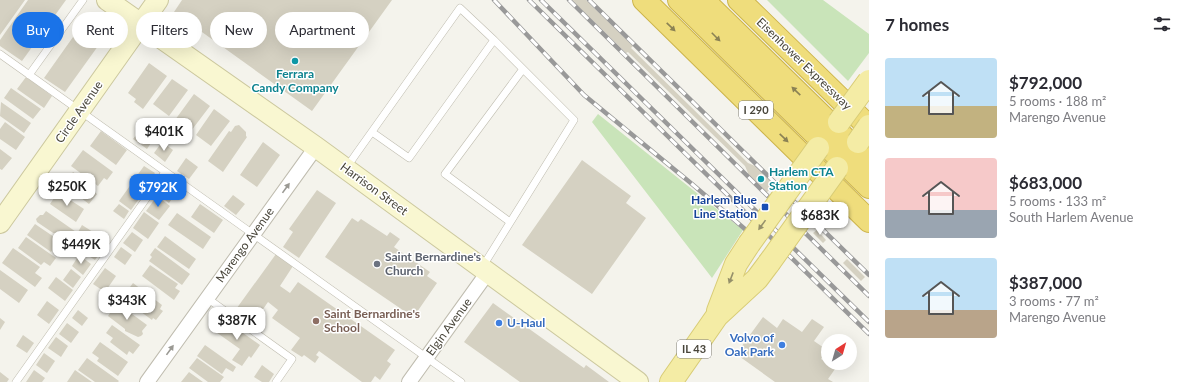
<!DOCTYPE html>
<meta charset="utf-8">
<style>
body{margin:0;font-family:Lato,sans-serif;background:#f7f7f7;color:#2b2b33;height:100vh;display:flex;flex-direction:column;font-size:15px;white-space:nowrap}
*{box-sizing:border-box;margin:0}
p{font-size:13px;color:#7c7c81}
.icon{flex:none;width:22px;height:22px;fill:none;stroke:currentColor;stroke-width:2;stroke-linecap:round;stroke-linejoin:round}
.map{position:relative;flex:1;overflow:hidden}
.drawer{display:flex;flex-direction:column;background:#fff;width:320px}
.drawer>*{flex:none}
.guide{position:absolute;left:12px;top:12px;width:380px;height:36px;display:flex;gap:8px}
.needle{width:26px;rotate:37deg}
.buttons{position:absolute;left:821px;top:334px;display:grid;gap:8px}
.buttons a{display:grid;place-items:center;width:36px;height:36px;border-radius:50%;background:#fff;box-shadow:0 4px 16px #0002;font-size:20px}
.price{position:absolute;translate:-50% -34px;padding:0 9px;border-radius:8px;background:#fff;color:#222;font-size:13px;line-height:26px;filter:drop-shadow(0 1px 2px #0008)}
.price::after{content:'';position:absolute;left:50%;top:24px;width:12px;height:9px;margin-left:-6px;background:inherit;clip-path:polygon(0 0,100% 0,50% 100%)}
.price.active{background:#1a73e8;color:#fff}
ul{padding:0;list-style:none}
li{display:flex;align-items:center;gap:12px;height:100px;padding:0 16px}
li span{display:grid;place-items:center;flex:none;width:112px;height:80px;border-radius:4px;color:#555}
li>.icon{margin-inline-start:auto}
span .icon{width:48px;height:48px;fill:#fffc;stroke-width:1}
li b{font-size:17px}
h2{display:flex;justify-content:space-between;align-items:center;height:48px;padding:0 16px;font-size:17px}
.pill{padding:0 14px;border-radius:18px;background:#fff;box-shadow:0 4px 16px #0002;font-size:14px;line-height:36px}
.pill.active{background:#1a73e8;color:#fff}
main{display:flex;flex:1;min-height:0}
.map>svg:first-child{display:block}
</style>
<main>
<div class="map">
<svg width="869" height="382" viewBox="0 0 869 382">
<rect width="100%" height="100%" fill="#f4f3ec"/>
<!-- green -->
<path fill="#c9e4b9" d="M767,0H823L869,34V53L848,81Z
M598,114L743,230L712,278L592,122Z"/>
<!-- building -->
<path fill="#d5d1c2" d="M0,0H25L0,35Z
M28,0H66L22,61L0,46V40Z
M182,0H392L312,111L174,12Z
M572,0H586L633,46L631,48L748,163L755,166L756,165L776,184L766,193L747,174L748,173L745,166L628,52L626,53Z
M90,13L111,28L65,92L44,78Z
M149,63L167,76L143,109L134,102L136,99L128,93Z
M26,77L52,96L44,108L17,89Z
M172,79L188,90L169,116L153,104Z
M11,88L41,109L33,119L4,98Z
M194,94L210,106L191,131L175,120Z
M1,102L31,123L24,133L0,116Z
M214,109L230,121L211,146L196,135Z
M5,122L25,137L16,150L0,139V129Z
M239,125L246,132V136L247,137L223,172L208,161L229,131L231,132L235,126Z
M142,127L155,137L147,149L133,139Z
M101,131L127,150L116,165L90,146Z
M162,142L173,150L165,162L154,153Z
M263,142L280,155L257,187L240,175Z
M0,149L12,158L2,170L0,169Z
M83,150L113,172L107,180L104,178L98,186L71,166Z
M186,158L198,167L189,179L177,171Z
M582,160L631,196L626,203L646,218L592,294L522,245Z
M144,166L155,173L147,185L136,177Z
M73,172L95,188L93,191L97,194L89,204L64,185Z
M168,180L179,189L169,203L157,194Z
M132,183L144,192L131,210L119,201Z
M317,190L336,203L299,258L283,247L293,232L289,229Z
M58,192L84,209L76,222L50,204Z
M233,195L245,204L236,215L224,206Z
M157,196L170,206L159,220L146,211Z
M119,204L129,211L124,219L113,211Z
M200,204L223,220L214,233L191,217Z
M46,211L79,234L75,240L69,236L65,241L37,222L36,219L40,215H43Z
M144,212L159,223L148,239L133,228Z
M177,213L211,237L203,249L168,225Z
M352,218L358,222L361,219L387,236L390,232L400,239L394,247L430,272L427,276L437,283L417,312L414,310L410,315L325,257Z
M35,224L63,243L57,252L53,249L51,252L27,235Z
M82,225L93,232L89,239L78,232Z
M817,230L826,240L823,243L813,233Z
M132,232L143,240L135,252L123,243Z
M165,236L196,259L189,269L157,247Z
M26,237L56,258L50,266L44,262L41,265L18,248Z
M92,243L102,250L95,260L84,253Z
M121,247L132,255L125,265L114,257Z
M13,248L40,267L35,273L42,278L35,287L2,263Z
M155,248L190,274L182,285L149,261L152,257L150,255Z
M276,254L293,266L280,286L290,293L298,282L395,350L387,361L391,364L380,380L375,376L371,382H362L319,351L316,355L319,357L315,363L304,355L302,357L291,350L300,338L272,318L278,310L268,302L252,325L234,312Z
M79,255L91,264L83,275L72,266Z
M847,259L865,277L861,281L843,263Z
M150,265L178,284L175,288L180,291L174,300L142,276Z
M105,268L116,276L105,292L93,284Z
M71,269L81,277L73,288L63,280Z
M0,270L28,290L19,303L0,289Z
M56,277L73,290L65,301L48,288Z
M133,283L162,305L160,309L163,311L156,320L153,318L152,320L122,298Z
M47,301L59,310L49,324L37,315Z
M117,303L147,325L142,331L143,334L141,336L138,337L125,331V329L108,316Z
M493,303L584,368L586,365L609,382H520L464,342Z
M78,310L88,318L82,326L72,318Z
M763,317L777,328L783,319L802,332L812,319L824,327L814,341L827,350L821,359L835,369L828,379L833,382H775L736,354Z
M0,318L5,322L0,330Z
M222,318L260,345L251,358L249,356L242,366L232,360L240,349L213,330Z
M67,323L79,332L71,343L59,334Z
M112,325L140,345L133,354L129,351L127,355L110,342L113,338L106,333Z
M23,335L34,343L27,353L16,346Z
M56,337L68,346L61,357L48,348Z
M100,342L128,362L118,376L97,361L99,358L92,353Z
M205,345L236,367L233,372L226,368L222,374L197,356Z
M44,353L55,361L47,373L36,365Z
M87,358L119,381L118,382H95L78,370Z
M197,358L224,377L220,382H208L189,368Z
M262,365L274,374L269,382H262L254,377Z
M34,370L45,378L42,382H26Z
M75,370L92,382H67Z
M0,372L9,379L7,382H0Z
M189,372L203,382H181Z"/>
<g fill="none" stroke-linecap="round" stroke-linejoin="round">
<defs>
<path id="lane" d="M0,54L461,382
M29,75L83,0
M347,167L356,154L460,8L494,40L409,158L372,132
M510,222L445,174L523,69
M483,266L574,120L494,40
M207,298L292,359L276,382
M16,382L165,172"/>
<path id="street" d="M147,382L316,147
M409,382L488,272"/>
<path id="secondary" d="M107,0L316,147L638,382
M0,223L158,0"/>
<path id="primary" d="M718,311L736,264L749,244
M671,382L717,316L757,279L769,263"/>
<path id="highway" d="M644,0L869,221
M679,0L869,187
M703,0L869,162
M739,0L869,127"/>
</defs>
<!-- lane casing -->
<use href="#lane" stroke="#bfbcaf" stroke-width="8"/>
<!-- street casing -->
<use href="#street" stroke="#bfbcaf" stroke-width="16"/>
<!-- secondary casing -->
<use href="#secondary" stroke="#ccc89e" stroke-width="22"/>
<!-- primary casing -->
<use href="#primary" stroke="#d8cc76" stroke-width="24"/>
<!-- highway casing -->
<use href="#highway" stroke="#cdb54c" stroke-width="24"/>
<!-- lane -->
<use href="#lane" stroke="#fff" stroke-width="7"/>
<!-- street -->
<use href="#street" stroke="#fff" stroke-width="14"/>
<!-- secondary -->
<use href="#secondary" stroke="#f9f7d1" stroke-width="20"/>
<!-- primary -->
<use href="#primary" stroke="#f4eca5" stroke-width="22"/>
<!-- highway -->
<use href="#highway" stroke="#efdd7c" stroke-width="22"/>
<defs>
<path id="rail" d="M494,0L584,95L692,184L759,241
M529,0L869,334
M541,0L869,322
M569,0L869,296
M589,0L869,275"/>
</defs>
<!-- rail casing -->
<use href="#rail" stroke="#999" stroke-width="4.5"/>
<!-- rail -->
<use href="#rail" stroke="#fff" stroke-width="3" stroke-dasharray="9" stroke-linecap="butt"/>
<defs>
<path id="primary-bridge" d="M839,122L869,81
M858,142L869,126
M749,244L818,148
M769,263L837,168"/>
</defs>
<!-- primary-bridge casing -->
<use href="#primary-bridge" stroke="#d8cc76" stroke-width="24" stroke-linecap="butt"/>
<!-- primary-bridge -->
<use href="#primary-bridge" stroke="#f4eca5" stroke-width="22"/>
</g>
<!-- one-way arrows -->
<defs><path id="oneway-solid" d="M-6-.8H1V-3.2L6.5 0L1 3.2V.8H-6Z"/></defs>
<g fill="#8b8254">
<use href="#oneway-solid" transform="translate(671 27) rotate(44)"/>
<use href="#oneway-solid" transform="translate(716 37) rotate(45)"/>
<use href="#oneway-solid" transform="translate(796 91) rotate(-136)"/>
<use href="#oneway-solid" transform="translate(784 138) rotate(44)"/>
</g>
<g fill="#9a9993">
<use href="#oneway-solid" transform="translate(286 188) rotate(-54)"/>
<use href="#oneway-solid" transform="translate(170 350) rotate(-54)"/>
</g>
<g fill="#95906a">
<use href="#oneway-solid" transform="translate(762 225) rotate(126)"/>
<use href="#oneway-solid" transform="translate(731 278) rotate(111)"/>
</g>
<!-- markers -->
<g fill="#0f9aa8" stroke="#fff" stroke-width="1.5">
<circle cx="295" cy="61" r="4"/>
<circle cx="761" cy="179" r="4"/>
</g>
<rect fill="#1a4fb4" stroke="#fff" stroke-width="1.5" x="761" y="203" width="8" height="8" rx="2"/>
<circle fill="#6b7280" stroke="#fff" stroke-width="1.5" cx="377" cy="264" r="4"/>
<circle fill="#8d6e63" stroke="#fff" stroke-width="1.5" cx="316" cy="321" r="4"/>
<g fill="#3f7fe0" stroke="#fff" stroke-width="1.5">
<circle cx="499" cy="323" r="4"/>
<circle cx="782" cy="345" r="4"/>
</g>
<g text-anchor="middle" stroke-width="3" stroke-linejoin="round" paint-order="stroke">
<!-- shield labels -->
<g fill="#fff" stroke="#7f7d75" stroke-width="1">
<rect x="739" y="101" width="34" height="18" rx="3"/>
<rect x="677" y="340" width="34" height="18" rx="3"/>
</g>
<g font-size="11" font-weight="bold" fill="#48453a">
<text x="756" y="114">I 290</text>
<text x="694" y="353">IL 43</text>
</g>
<!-- street labels -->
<g font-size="12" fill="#48453a" stroke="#fff">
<text transform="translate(804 64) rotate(44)" y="4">Eisenhower Expressway</text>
<text transform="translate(79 112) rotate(-55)" y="4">Circle Avenue</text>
<text transform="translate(374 189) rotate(36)" y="4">Harrison Street</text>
<text transform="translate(245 245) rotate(-54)" y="4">Marengo Avenue</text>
<text transform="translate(449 327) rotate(-54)" y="4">Elgin Avenue</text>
</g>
<!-- culture labels -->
<g font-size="12" font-weight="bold" fill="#0d838f" stroke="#fff">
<text x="295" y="78">Ferrara<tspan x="295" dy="14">Candy Company</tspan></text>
<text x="769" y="176" text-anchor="start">Harlem CTA<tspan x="769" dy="14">Station</tspan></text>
</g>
<!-- transit labels -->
<g font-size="12" font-weight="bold" fill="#164399" stroke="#fff" text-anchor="end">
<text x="757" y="204">Harlem Blue<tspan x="757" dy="14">Line Station</tspan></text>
</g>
<!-- worship labels -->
<g font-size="12" font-weight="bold" fill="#5b616d" stroke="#fff" text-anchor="start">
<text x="385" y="261">Saint Bernardine's<tspan x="385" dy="14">Church</tspan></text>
</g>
<!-- education labels -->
<g font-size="12" font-weight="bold" fill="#785e54" stroke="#fff" text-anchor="start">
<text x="324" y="318">Saint Bernardine's<tspan x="324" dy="14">School</tspan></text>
</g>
<!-- shop labels -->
<g font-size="12" font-weight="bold" fill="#366cbe" stroke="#fff" text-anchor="start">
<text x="507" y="327">U-Haul</text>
<text x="774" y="342" text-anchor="end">Volvo of<tspan x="774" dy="14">Oak Park</tspan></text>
</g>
</g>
</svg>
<div class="buttons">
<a><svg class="needle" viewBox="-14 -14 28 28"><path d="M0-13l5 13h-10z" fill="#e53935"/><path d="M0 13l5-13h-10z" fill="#7c7c81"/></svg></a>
</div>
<b class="price" style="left:164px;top:152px">$401K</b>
<b class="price" style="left:67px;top:207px">$250K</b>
<b class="price active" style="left:158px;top:208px">$792K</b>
<b class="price" style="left:820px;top:236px">$683K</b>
<b class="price" style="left:81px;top:265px">$449K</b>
<b class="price" style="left:127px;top:321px">$343K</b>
<b class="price" style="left:237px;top:341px">$387K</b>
<div class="guide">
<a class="pill active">Buy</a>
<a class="pill">Rent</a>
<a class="pill">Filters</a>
<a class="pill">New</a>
<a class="pill">Apartment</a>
</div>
</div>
<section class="drawer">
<h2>7 homes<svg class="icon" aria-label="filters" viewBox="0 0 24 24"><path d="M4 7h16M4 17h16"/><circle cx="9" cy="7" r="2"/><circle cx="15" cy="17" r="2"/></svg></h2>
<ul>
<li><span style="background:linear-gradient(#bfe0f5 60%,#c2b280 0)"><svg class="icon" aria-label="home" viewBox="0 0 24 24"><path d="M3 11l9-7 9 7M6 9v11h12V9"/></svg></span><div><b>$792,000</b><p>5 rooms · 188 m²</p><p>Marengo Avenue</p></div></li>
<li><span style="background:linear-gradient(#f6c9c9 65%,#9aa5b1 0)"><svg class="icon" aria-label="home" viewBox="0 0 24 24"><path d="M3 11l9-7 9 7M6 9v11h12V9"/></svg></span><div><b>$683,000</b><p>5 rooms · 133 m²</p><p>South Harlem Avenue</p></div></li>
<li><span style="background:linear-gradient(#bfe0f5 65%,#b9a48a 0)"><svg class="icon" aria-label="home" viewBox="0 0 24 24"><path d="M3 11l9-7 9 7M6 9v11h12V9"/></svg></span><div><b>$387,000</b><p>3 rooms · 77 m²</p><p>Marengo Avenue</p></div></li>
</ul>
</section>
</main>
